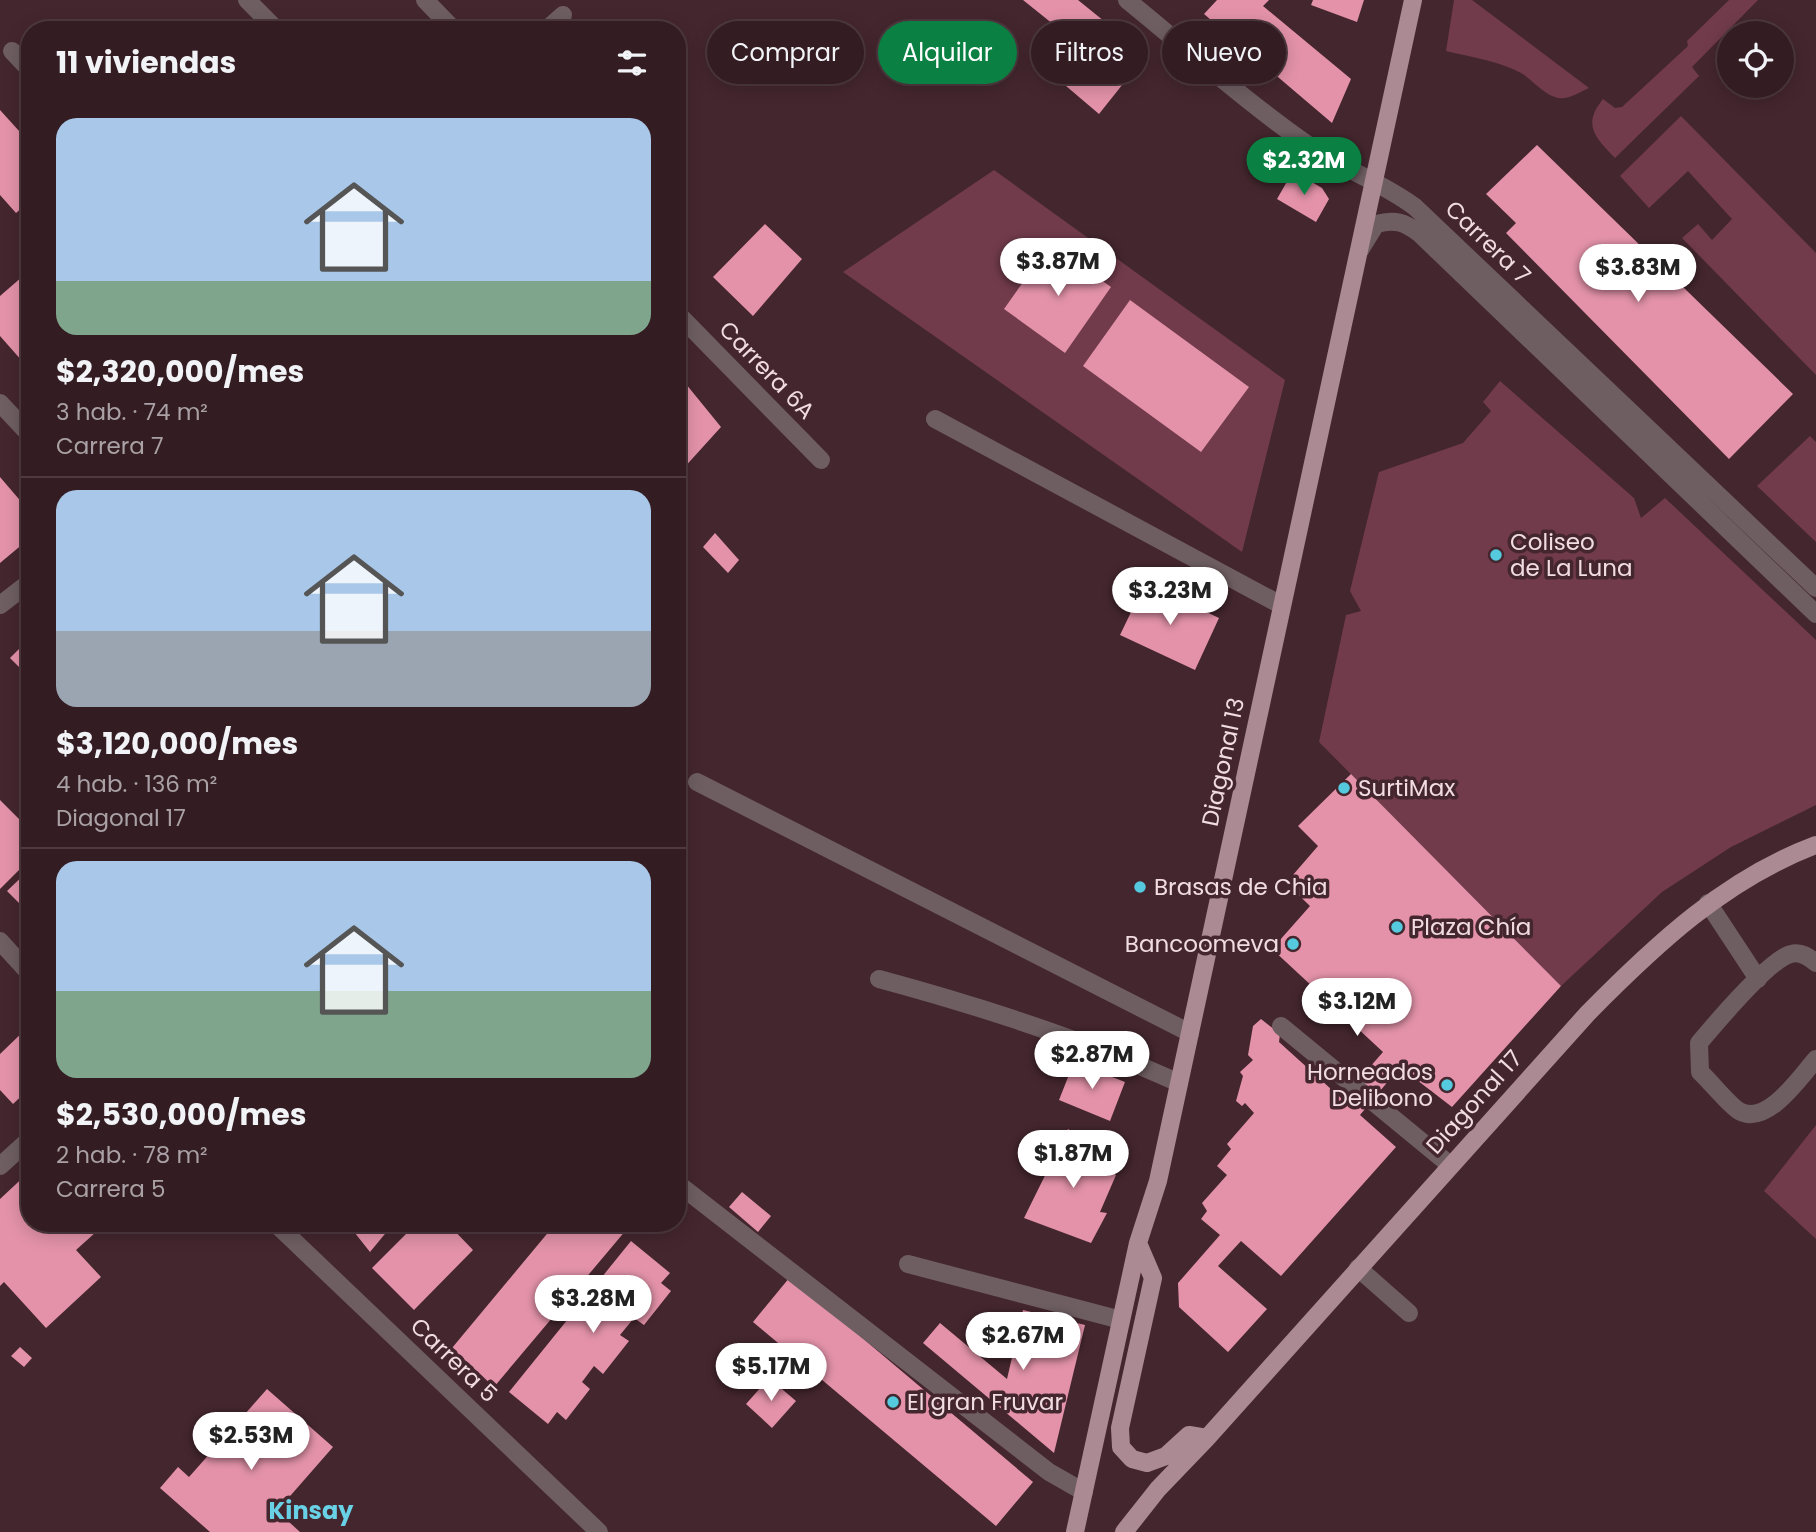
<!DOCTYPE html>
<html lang="es">
<meta charset="utf-8">
<style>
body{margin:0;font-family:Poppins,sans-serif;background:#3b252a;color:#f1f3f6;height:100vh;display:flex;flex-direction:column;font-size:26px;white-space:nowrap}
*{box-sizing:border-box;margin:0}
p{font-size:23px;color:#a9a1a5}
.icon{flex:none;width:38px;height:38px;fill:none;stroke:currentColor;stroke-width:2;stroke-linecap:round;stroke-linejoin:round}
.map{position:relative;flex:1;overflow:hidden}
.sheet{position:absolute;left:21px;top:21px;width:665px;height:1211px;display:flex;flex-direction:column;background:#331c22;border-radius:28px;box-shadow:0 4px 18px #0003,0 0 0 2px #4e3a40}
.sheet>*{flex:none}
.banner{position:absolute;left:707px;top:21px;width:665px;height:63px;display:flex;gap:14px}
.fabs{position:absolute;left:1717px;top:21px;display:grid;gap:14px}
.fabs a{display:grid;place-items:center;width:77px;height:77px;border-radius:50%;background:#331c22;box-shadow:0 4px 18px #0003,0 0 0 2px #4e3a40;font-size:35px}
.price{position:absolute;translate:-50% -60px;padding:0 16px;border-radius:24px;background:#fff;color:#222;font-size:23px;line-height:46px;filter:drop-shadow(0 2px 4px #0008)}
.price::after{content:'';position:absolute;left:50%;top:42px;width:21px;height:16px;margin-left:-10px;background:inherit;clip-path:polygon(0 0,100% 0,50% 100%)}
.price.current{background:#0b8043;color:#fff}
ul{padding:0;list-style:none}
li{display:grid;align-content:center;gap:14px;height:371px;padding:0 35px}
li+li{border-top:2px solid #4e3a40}
li span{display:grid;place-items:center;height:217px;border-radius:21px;color:#555}
li>.icon{margin-inline-start:auto}
span .icon{width:126px;height:126px;fill:#fffc;stroke-width:1}
li b{font-size:30px}
h2{display:flex;justify-content:space-between;align-items:center;height:84px;padding:0 35px;font-size:30px}
.pill{padding:0 24px;border-radius:32px;background:#331c22;box-shadow:0 4px 18px #0003,0 0 0 2px #4e3a40;font-size:24px;line-height:63px}
.pill.current{background:#0b8043;color:#fff}
.map>svg:first-child{display:block}
</style>
<div class="map">
<svg width="1816" height="1532" viewBox="0 0 1816 1532">
<rect width="100%" height="100%" fill="#44262e"/>
<!-- green -->
<path fill="#713b4b" d="M1454,0H1472L1589,88C1580,92 1568,100 1558,98C1544,95 1533,80 1521,73C1498,61 1471,57 1446,51Z
M1729,0H1758L1692,67L1699,76L1615,158C1595,137 1582,125 1603,99L1615,108L1622,107L1688,46L1687,41Z
M1681,116L1816,253V375L1682,238L1698,224L1712,240L1732,219L1688,171L1649,208L1620,176Z
M994,170L1285,380L1242,552L843,272Z
M1500,381L1634,498L1641,518L1665,498L1816,640V805L1731,847L1662,892L1561,986L1319,742L1346,615L1361,611L1350,591L1379,472L1463,443L1491,411L1483,402Z
M1810,436L1816,442V542L1757,486Z
M1816,1125V1239L1764,1191Z"/>
<!-- building -->
<path fill="#e392a9" d="M1023,0H1078L1146,55L1099,114L1059,80L1084,49Z
M1217,0H1269L1263,6L1351,79L1332,123L1204,14Z
M1313,0H1364L1357,22L1311,5Z
M0,110L30,143V201L16,213L0,195Z
M1537,145L1793,394L1729,459L1506,233L1516,223L1486,194Z
M1293,171L1322,188L1329,199L1316,222L1277,199Z
M765,224L802,259L753,316L713,277Z
M1050,244L1111,287L1065,353L1004,309Z
M30,270V370L0,336V296Z
M1130,300L1249,387L1201,452L1083,366Z
M677,373L721,427L682,470L677,466Z
M0,477L30,512V538L0,563Z
M715,533L739,560L728,573L703,547Z
M1145,583L1219,618L1195,670L1120,635Z
M30,638V678L10,658Z
M1351,774L1561,986L1452,1107L1400,1067L1360,1115L1396,1147L1281,1276L1241,1241L1218,1266L1267,1309L1228,1352L1179,1307L1178,1283L1220,1235L1201,1219L1207,1211L1202,1203L1227,1175L1217,1166L1231,1149L1227,1144L1254,1113L1245,1103L1242,1106L1236,1101L1243,1076L1240,1072L1253,1060L1248,1055L1253,1026L1261,1019L1280,1034L1279,1042L1342,1099L1383,1052L1272,949L1310,906L1286,883L1318,846L1298,826Z
M0,800L30,830V859L0,889Z
M30,869V914L7,891Z
M27,1028L30,1031V1088L13,1104L0,1090V1054Z
M1074,1062L1125,1082L1110,1121L1059,1100Z
M1068,1129L1107,1152L1100,1166L1116,1175L1100,1212L1107,1213L1091,1243L1024,1218Z
M30,1171V1223H106L76,1250L101,1277L46,1328L4,1282L0,1286V1199Z
M742,1192L771,1216L758,1232L729,1207Z
M347,1223H394L370,1252Z
M417,1223H447L473,1250L414,1310L372,1268Z
M556,1223H632L494,1387L452,1348Z
M631,1241L670,1273L661,1283L671,1291L644,1325L634,1318L620,1335L629,1341L603,1374L594,1366L582,1382L590,1389L566,1420L557,1412L548,1424L509,1392Z
M790,1277L1033,1482L996,1526L753,1322Z
M1023,1310L1085,1325L1054,1453L923,1343L940,1323L1007,1379Z
M20,1347L32,1358L24,1367L11,1356Z
M769,1378L796,1401L772,1428L746,1404Z
M267,1389L333,1447L277,1511L300,1532H210L160,1488L178,1467L189,1477Z"/>
<g fill="none" stroke-linecap="round" stroke-linejoin="round">
<!-- minor -->
<path stroke="#6e5e62" stroke-width="18" d="M247,0L277,30
M425,0L454,30
M1127,0C1186,48 1245,101 1308,145C1342,169 1382,182 1415,207L1816,588
M546,30L563,15
M12,51L30,70
M1360,250L1376,224C1395,219 1404,222 1419,233L1816,614
M677,313L821,460
M0,403L30,435
M935,419L1281,605
M0,605L30,582
M697,782L1190,1033
M1708,903L1758,979
M0,941L30,974
M1816,963C1809,957 1801,951 1791,954C1770,959 1715,1024 1699,1043L1700,1072C1710,1081 1729,1105 1739,1111C1767,1127 1800,1077 1816,1059
M879,979C979,1006 1085,1040 1179,1083
M1281,1026L1450,1165
M0,1166L30,1139
M677,1183L1049,1472L1084,1492
M275,1223L599,1532
M908,1264L1121,1320
M1358,1268L1409,1313"/>
<!-- major -->
<path stroke="#ab8a93" stroke-width="18" d="M1138,1243L1153,1278L1120,1428L1121,1447L1132,1459L1147,1463L1166,1456L1189,1435L1207,1438
M1075,1532L1138,1243L1158,1181L1413,0
M1124,1532L1158,1489L1207,1438L1588,1013C1655,945 1725,879 1816,845"/>
</g>
<!-- markers -->
<g fill="#55cadf" stroke="#44262e" stroke-width="2.5">
<circle cx="1496" cy="555" r="7"/>
<circle cx="1344" cy="788" r="7"/>
<circle cx="1140" cy="887" r="7"/>
<circle cx="1397" cy="927" r="7"/>
<circle cx="1293" cy="944" r="7"/>
<circle cx="1447" cy="1085" r="7"/>
<circle cx="893" cy="1402" r="7"/>
</g>
<g text-anchor="middle" stroke-width="7" stroke-linejoin="round" paint-order="stroke">
<!-- street labels -->
<g font-size="23" fill="#f1dce1" stroke="#44262e">
<text transform="translate(1488 242) rotate(44)" y="8">Carrera 7</text>
<text transform="translate(767 370) rotate(46)" y="8">Carrera 6A</text>
<text transform="translate(1223 762) rotate(-78)" y="8">Diagonal 13</text>
<text transform="translate(1474 1102) rotate(-48)" y="8">Diagonal 17</text>
<text transform="translate(454 1360) rotate(44)" y="8">Carrera 5</text>
</g>
<!-- poi labels -->
<g font-size="23" fill="#f1dce1" stroke="#44262e" text-anchor="start">
<text x="1510" y="550">Coliseo<tspan x="1510" dy="26">de La Luna</tspan></text>
<text x="1358" y="796">SurtiMax</text>
<text x="1154" y="895">Brasas de Chia</text>
<text x="1411" y="935">Plaza Chía</text>
<text x="1279" y="952" text-anchor="end">Bancoomeva</text>
<text x="1433" y="1080" text-anchor="end">Horneados<tspan x="1433" dy="26">Delibono</tspan></text>
<text x="907" y="1410">El gran Fruvar</text>
</g>
<!-- neighbourhood labels -->
<g font-size="24" font-weight="bold" fill="#69d1e5" stroke="#44262e">
<text x="311" y="1519">Kinsay</text>
</g>
</g>
</svg>
<div class="fabs">
<a><svg class="icon" aria-label="locate" viewBox="0 0 24 24"><circle cx="12" cy="12" r="6"/><path d="M12 2v4M12 18v4M2 12h4M18 12h4"/></svg></a>
</div>
<b class="price current" style="left:1304px;top:197px">$2.32M</b>
<b class="price" style="left:1058px;top:298px">$3.87M</b>
<b class="price" style="left:1638px;top:304px">$3.83M</b>
<b class="price" style="left:1170px;top:627px">$3.23M</b>
<b class="price" style="left:1357px;top:1038px">$3.12M</b>
<b class="price" style="left:1092px;top:1091px">$2.87M</b>
<b class="price" style="left:1073px;top:1190px">$1.87M</b>
<b class="price" style="left:593px;top:1335px">$3.28M</b>
<b class="price" style="left:1023px;top:1372px">$2.67M</b>
<b class="price" style="left:771px;top:1403px">$5.17M</b>
<b class="price" style="left:251px;top:1472px">$2.53M</b>
<div class="banner">
<a class="pill">Comprar</a>
<a class="pill current">Alquilar</a>
<a class="pill">Filtros</a>
<a class="pill">Nuevo</a>
</div>
<section class="sheet">
<h2>11 viviendas<svg class="icon" aria-label="filters" viewBox="0 0 24 24"><path d="M4 7h16M4 17h16"/><circle cx="9" cy="7" r="2"/><circle cx="15" cy="17" r="2"/></svg></h2>
<ul>
<li><span style="background:linear-gradient(#a9c7e8 75%,#7fa58c 0)"><svg class="icon" aria-label="home" viewBox="0 0 24 24"><path d="M3 11l9-7 9 7M6 9v11h12V9"/></svg></span><div><b>$2,320,000/mes</b><p>3 hab. · 74 m²</p><p>Carrera 7</p></div></li>
<li><span style="background:linear-gradient(#a9c7e8 65%,#9aa5b1 0)"><svg class="icon" aria-label="home" viewBox="0 0 24 24"><path d="M3 11l9-7 9 7M6 9v11h12V9"/></svg></span><div><b>$3,120,000/mes</b><p>4 hab. · 136 m²</p><p>Diagonal 17</p></div></li>
<li><span style="background:linear-gradient(#a9c7e8 60%,#7fa58c 0)"><svg class="icon" aria-label="home" viewBox="0 0 24 24"><path d="M3 11l9-7 9 7M6 9v11h12V9"/></svg></span><div><b>$2,530,000/mes</b><p>2 hab. · 78 m²</p><p>Carrera 5</p></div></li>
</ul>
</section>
</div>
